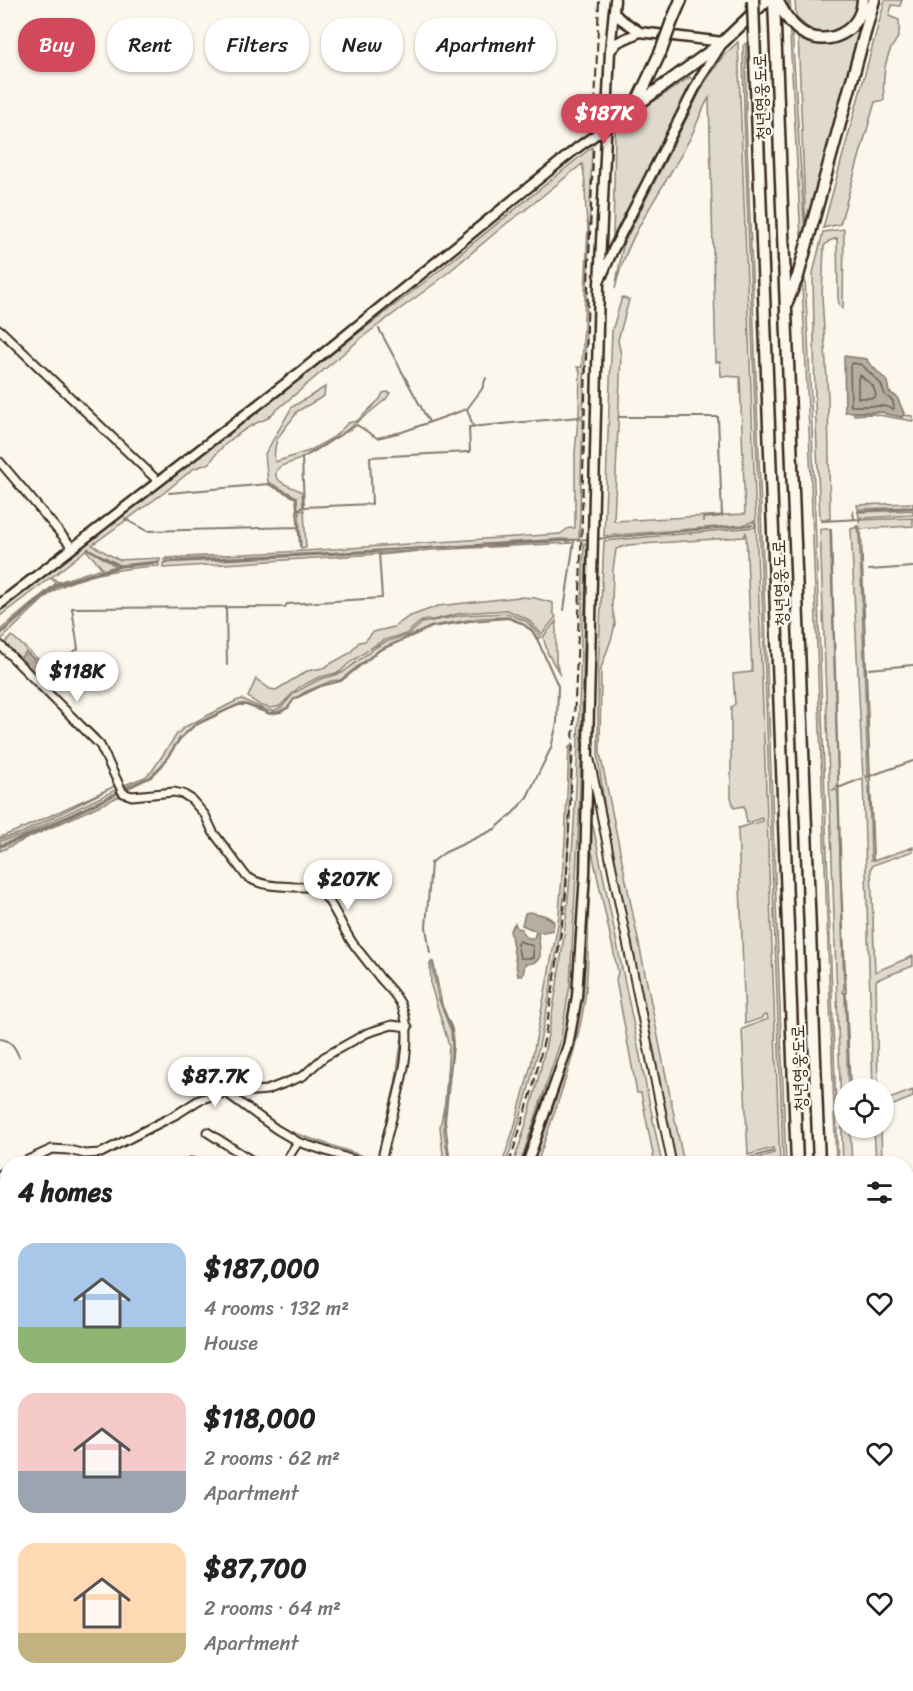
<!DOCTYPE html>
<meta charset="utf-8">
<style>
body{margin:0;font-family:Sriracha,"Poor Story",sans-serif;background:#f2f2f2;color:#222;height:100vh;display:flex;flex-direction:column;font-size:22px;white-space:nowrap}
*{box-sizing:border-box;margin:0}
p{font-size:20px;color:#767676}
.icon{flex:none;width:33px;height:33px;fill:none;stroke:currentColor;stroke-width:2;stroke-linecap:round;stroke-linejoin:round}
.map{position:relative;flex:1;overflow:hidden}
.drawer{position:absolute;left:0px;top:1156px;width:914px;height:536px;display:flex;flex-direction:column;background:#fff;border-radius:24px 24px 0 0;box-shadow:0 2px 4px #0004}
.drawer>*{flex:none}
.banner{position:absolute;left:18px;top:18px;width:600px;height:54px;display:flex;gap:12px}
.buttons{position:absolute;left:834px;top:1078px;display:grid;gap:12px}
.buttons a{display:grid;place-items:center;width:60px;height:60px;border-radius:50%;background:#fff;box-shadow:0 2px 4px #0004;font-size:30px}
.price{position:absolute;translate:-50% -51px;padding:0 14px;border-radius:21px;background:#fff;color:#222;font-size:20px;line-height:39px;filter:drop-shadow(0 2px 3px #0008)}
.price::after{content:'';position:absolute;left:50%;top:36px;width:18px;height:14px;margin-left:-9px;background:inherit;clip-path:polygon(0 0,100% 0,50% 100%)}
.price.selected{background:#d1495b;color:#fff}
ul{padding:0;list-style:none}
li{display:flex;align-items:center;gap:18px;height:150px;padding:0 18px}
li span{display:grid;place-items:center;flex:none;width:168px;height:120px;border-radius:18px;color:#555}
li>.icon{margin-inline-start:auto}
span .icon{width:72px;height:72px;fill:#fffc;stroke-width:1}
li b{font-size:26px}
h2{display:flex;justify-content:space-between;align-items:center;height:72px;padding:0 18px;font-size:26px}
.chip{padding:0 21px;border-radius:24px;background:#fff;box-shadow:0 2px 4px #0004;font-size:21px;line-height:54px}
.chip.selected{background:#d1495b;color:#fff}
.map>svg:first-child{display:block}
</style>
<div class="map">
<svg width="913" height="1691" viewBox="0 0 913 1691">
<rect width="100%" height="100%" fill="#fbf7ec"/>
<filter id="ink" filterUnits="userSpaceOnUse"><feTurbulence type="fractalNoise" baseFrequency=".0167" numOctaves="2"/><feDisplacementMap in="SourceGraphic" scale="12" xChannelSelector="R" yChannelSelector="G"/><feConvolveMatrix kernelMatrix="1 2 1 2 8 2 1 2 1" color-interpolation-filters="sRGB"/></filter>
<g filter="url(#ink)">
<!-- built -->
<path fill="#ede8dd" d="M758,1684L759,1691H370L368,1685Z"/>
<!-- green -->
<path fill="#dfd9ce" stroke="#8d8276" stroke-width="1.5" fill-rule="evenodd" d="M788,0H790L806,250L802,255Z
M795,0H861L860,11C854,17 847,29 839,32C823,39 807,29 796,17Z
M885,0H902L900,6L892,5L889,16L899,20C901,44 894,37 888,56C883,70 883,86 884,100L875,102L840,224L823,228Z
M862,25L806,236L798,32C826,44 839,50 862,25Z
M738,42L780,1164H748L747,1162L774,1153L773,1148L748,1155L742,1029L768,1019L767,1015H764L762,1018L745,1024L738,828L763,821L762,818L747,823L744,806L734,808L731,797V707L735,704L733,674L752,672L746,532L744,537L628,545L616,549L613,570L612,605L615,624L612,637L601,668L600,753L684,1164H676L616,867L605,810L598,758V668L604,541L755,527L754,521L743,525L604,536L612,331L622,297L629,300L618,340L621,355L614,521L745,514L740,377L721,376L720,362H716L709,98C700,112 696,129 687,144C661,193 627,234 615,289L623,245L704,84L723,56Z
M746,43V117L786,1164H783L782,1130L744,117L743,46Z
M690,77L693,80L692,87L613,242L615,130L637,113Z
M592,147L583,416H579L580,371L577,367H582L588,226C583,206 588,184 582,164L524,211L507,223L438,281L365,335L266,419C246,426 219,446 210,463L193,469L165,492L92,545L119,560L160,558V561L120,565L87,548L116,566L56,584L0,633V630L56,583L50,578L0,616V611L431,277ZM86,550L102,568L58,582L52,577Z
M844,229L843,309L839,305L838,298L837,238L829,241L824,246L822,296L828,398L830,519H820L815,401L813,273L823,232Z
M805,278L811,401L838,1164H836L809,430L802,285Z
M325,387L324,396L296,412V414C282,433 272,438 275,462L309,451L334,437L348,423L357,421L380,399L383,393L387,392L390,393L386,399C361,420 324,450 293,462C287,464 275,466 276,475C276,483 296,488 302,492L303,507L298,509L297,497L268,482L265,454L292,407Z
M883,412L902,417L903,415L913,416V421L872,414L854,415V413Z
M578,419H583L579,540L562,539L378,551L164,560L166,558L305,551L560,534L569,528H575V452Z
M913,503V507L858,509L857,505Z
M304,510L306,548L301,549L299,511Z
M913,510V515L866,518L859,517L858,512Z
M913,518V526L860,529L859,520Z
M856,527L859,534L861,576L868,775L866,776L869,784L871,860H876L913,847V851L873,865L871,868L875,972L913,956V966L876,980L878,1089H873L863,779L851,529Z
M820,529H830L838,786L833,790H837L838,794L844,989L842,991L845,994L848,1089H844V1128H850L852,1164H843Z
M564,541L572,543L430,550L380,555V553Z
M584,543H587L579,821L570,984L560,1043L520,1164H513C583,964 576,751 584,543Z
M377,552V554L163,568V563Z
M159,563V566C129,567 75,575 51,593C33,608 17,625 0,641V635L58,586L120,567Z
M519,597L535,598L553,603V612L556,617L542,634L527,619L507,610L462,613L433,620H426L420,622L406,634L384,640L374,646L347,665L340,672L317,678L298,688L280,706L271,708L261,706L248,697L256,679L270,689L276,690L307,671L323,668L350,653L359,642L365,641L373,632L394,627L408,617L438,606Z
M507,613L526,621L541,636L538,639L532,630L520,622L508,617L480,618L432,626L379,650L340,680L331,681L305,692L294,699L288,707L280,711L270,713L246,704H239L208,718L193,726L179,739L164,762L150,777L123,788L122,786L145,777L152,771L177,734L185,727L236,701L242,699L263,709L273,711L282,707L294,693L318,680L342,673L376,647L385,642L408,635L422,623L463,615Z
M556,621V662L561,676L548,654L543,637Z
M12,636L47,667L45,669L26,652L31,672L38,680L4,644Z
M571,746C570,796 570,847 564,897C554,988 535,1077 506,1164H502L514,1128L531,1065L558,924L565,842L569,747Z
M117,785L22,833L0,839V837L21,829Z
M119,788L120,791L28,835L0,845V841L23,835Z
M121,792L122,795L107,802L0,851V847L28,837Z
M591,821L593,826L662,1164H655L641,1093H637L616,980L618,972L592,852C585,902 592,954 584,1005C575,1060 554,1111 537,1164H533L570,1049Z
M431,962L438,997L451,1031L452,1046L444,1114V1132L449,1164H444L440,1127L445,1102L449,1045L431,986L430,964Z
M403,1030L406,1031V1043L379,1162L376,1164L297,1139L270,1123L297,1134L372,1159H377L395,1085Z
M913,1090V1097L884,1109V1101Z
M874,1128H881L882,1164H876Z"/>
<!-- water -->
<path fill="#b6aea2" stroke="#85796d" stroke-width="1.5" d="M844,356L867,359L868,362L887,381L889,392L897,397L904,413L902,417L886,414L883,412H845Z
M26,652L45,669L37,677L19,659Z
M529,912C539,914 547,914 554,922L553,930L538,933C539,949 547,964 525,964L523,975L518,976L510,930L515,923L517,928L522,929C523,936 527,939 534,938L536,931L522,925L525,913Z"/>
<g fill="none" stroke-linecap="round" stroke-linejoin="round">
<!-- shore -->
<path stroke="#6c5f53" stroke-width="1.5" d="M853,363L862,365L881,384L885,395L893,401L894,409L883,406H851L850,366Z
M860,375L873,386L876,395L874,398H858V378Z
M519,941L533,946V958H520L517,944Z"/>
<!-- stream -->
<path stroke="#85796d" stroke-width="2" d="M379,329L429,422
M467,409L482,389L486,378
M619,417H718L722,516L703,518L704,521
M169,493L268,484L296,498L300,546
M304,507L302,458L357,425L377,438L402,432L467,409L473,426
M297,510L304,507L372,504L370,457L468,452H470L469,427L580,417
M853,511L854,519
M858,511L913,508
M125,519L147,531L298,527
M822,521L861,519
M857,526L861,534L873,859
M831,529L841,881L850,1089
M596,539L752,525
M88,549L120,566L158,562
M165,562L590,539
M869,570L913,567
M226,608L227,665
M564,610L574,541
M0,633L57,585L120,566
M869,669L913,665
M98,736L39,680V677L52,665L78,649L72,608L285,607L287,604L382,598L379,553
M867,777L913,761
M838,788L861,779
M0,846L28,836L151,777L162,766L180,739L194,726L227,710L239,705H246L270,714L281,712L288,708L294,699L321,686L341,681L380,650L432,627L471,621L508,618L521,623L532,631L538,641L558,686L557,723L551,748L527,797L513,813L495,829L444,853L431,863L426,927L430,953
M433,962L442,1006L452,1029L453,1046L445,1121L450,1164
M0,1039C11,1040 15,1047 19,1057
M729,1164L773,1151
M0,1249L8,1248"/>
<defs>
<path id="minor" d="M0,330L158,481
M0,462L72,547
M0,645L100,745L123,793L132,796L174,792L183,794L191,799L205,815L213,832L246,876C261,887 281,886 299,887C305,887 311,886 317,889C331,897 342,928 352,942C361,954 371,966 380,978C388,987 398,996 402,1007C419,1048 388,1121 381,1164
M590,760L672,1164
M228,1094L276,1129L298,1142L366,1164
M207,1132L257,1164
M191,1162L195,1164
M19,1164L52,1149L69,1150L85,1154L101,1153L177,1114L199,1100L218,1094L267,1090L303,1076L324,1057L367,1033L392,1025L408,1027
M284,1164L298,1142
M0,1175L8,1170
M906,1351H913
M0,1390L8,1391
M0,1648L8,1642
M93,1684L96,1691
M516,1684L518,1691
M603,1684L604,1691
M661,1684L662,1691
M720,1684L722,1691
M778,1684L779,1687
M297,1691L300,1684"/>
<path id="major" d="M610,51L618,42L640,32
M616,120L634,107
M601,278L613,250L700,78L723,42L640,32L619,18L614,12
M0,604L299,373L577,148
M527,1164L568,1046L577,996L585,874L599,285L610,51L615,0
M345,1691L348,1684"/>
<path id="highway" d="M774,0L819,1164
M777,0C783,11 789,23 800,31C826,50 862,31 863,0
M672,21L681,0
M754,31L797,1164
M636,104L661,51
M634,107L723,42L767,0
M787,302L798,276L874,0
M817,1684V1691
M839,1684V1691"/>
</defs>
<!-- minor casing -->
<use href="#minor" stroke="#3b2a1e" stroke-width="11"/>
<!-- major casing -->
<use href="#major" stroke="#3b2a1e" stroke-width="13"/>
<!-- highway casing -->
<use href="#highway" stroke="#3b2a1e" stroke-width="15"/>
<!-- minor -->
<use href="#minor" stroke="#fbf7ec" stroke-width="7"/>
<!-- major -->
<use href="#major" stroke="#fbf7ec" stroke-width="8"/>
<!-- highway -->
<use href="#highway" stroke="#fbf7ec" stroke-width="10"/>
<!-- rail -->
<path stroke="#3b2a1e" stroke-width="2" stroke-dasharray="9 4.5" stroke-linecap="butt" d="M509,1164L532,1091L545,1036L556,971L566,894L580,591L588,288L599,0
M322,1691L325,1684"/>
<defs>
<path id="major-bridge" d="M577,148L616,120"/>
<path id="highway-bridge" d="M753,0L754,31
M661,51L672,21"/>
</defs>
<!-- major-bridge casing -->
<use href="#major-bridge" stroke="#3b2a1e" stroke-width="13" stroke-linecap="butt"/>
<!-- highway-bridge casing -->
<use href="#highway-bridge" stroke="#3b2a1e" stroke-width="15" stroke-linecap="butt"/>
<!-- major-bridge -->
<use href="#major-bridge" stroke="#fbf7ec" stroke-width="8"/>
<!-- highway-bridge -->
<use href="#highway-bridge" stroke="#fbf7ec" stroke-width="10"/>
</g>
</g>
<g text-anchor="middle" stroke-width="4.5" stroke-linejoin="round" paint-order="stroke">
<!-- street labels -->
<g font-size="18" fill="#3b2a1e" stroke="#fbf7ec">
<text transform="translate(761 97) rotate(-92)" y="6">청년영웅도로</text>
<text transform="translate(780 583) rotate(-92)" y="6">청년영웅도로</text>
<text transform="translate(799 1068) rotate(-92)" y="6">청년영웅도로</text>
</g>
</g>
</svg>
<div class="buttons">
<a><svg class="icon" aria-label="locate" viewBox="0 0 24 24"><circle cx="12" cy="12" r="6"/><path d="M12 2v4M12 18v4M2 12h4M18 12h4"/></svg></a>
</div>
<b class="price selected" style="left:604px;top:145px">$187K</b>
<b class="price" style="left:77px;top:703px">$118K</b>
<b class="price" style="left:348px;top:911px">$207K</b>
<b class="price" style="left:215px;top:1108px">$87.7K</b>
<div class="banner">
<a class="chip selected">Buy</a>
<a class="chip">Rent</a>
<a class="chip">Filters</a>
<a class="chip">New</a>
<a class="chip">Apartment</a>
</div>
<section class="drawer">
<h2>4 homes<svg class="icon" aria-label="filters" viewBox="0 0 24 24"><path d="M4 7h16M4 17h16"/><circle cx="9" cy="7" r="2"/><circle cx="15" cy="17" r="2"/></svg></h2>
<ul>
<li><span style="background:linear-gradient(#a9c7e8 70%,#8fb573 0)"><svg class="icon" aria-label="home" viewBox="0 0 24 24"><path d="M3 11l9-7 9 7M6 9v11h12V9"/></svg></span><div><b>$187,000</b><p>4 rooms · 132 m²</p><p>House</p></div><svg class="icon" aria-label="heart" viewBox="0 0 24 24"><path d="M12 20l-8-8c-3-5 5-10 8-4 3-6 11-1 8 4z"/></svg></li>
<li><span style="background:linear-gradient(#f6c9c9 65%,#9aa5b1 0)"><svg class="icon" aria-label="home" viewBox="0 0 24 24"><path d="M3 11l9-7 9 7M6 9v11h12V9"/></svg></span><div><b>$118,000</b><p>2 rooms · 62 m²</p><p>Apartment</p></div><svg class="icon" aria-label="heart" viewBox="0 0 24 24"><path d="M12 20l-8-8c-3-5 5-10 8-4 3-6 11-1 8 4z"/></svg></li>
<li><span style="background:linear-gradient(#ffd9b3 75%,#c2b280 0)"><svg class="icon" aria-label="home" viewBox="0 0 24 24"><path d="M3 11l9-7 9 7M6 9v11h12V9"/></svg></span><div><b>$87,700</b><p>2 rooms · 64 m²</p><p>Apartment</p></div><svg class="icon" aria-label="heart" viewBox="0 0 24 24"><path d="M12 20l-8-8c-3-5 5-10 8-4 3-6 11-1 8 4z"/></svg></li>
</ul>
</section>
</div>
